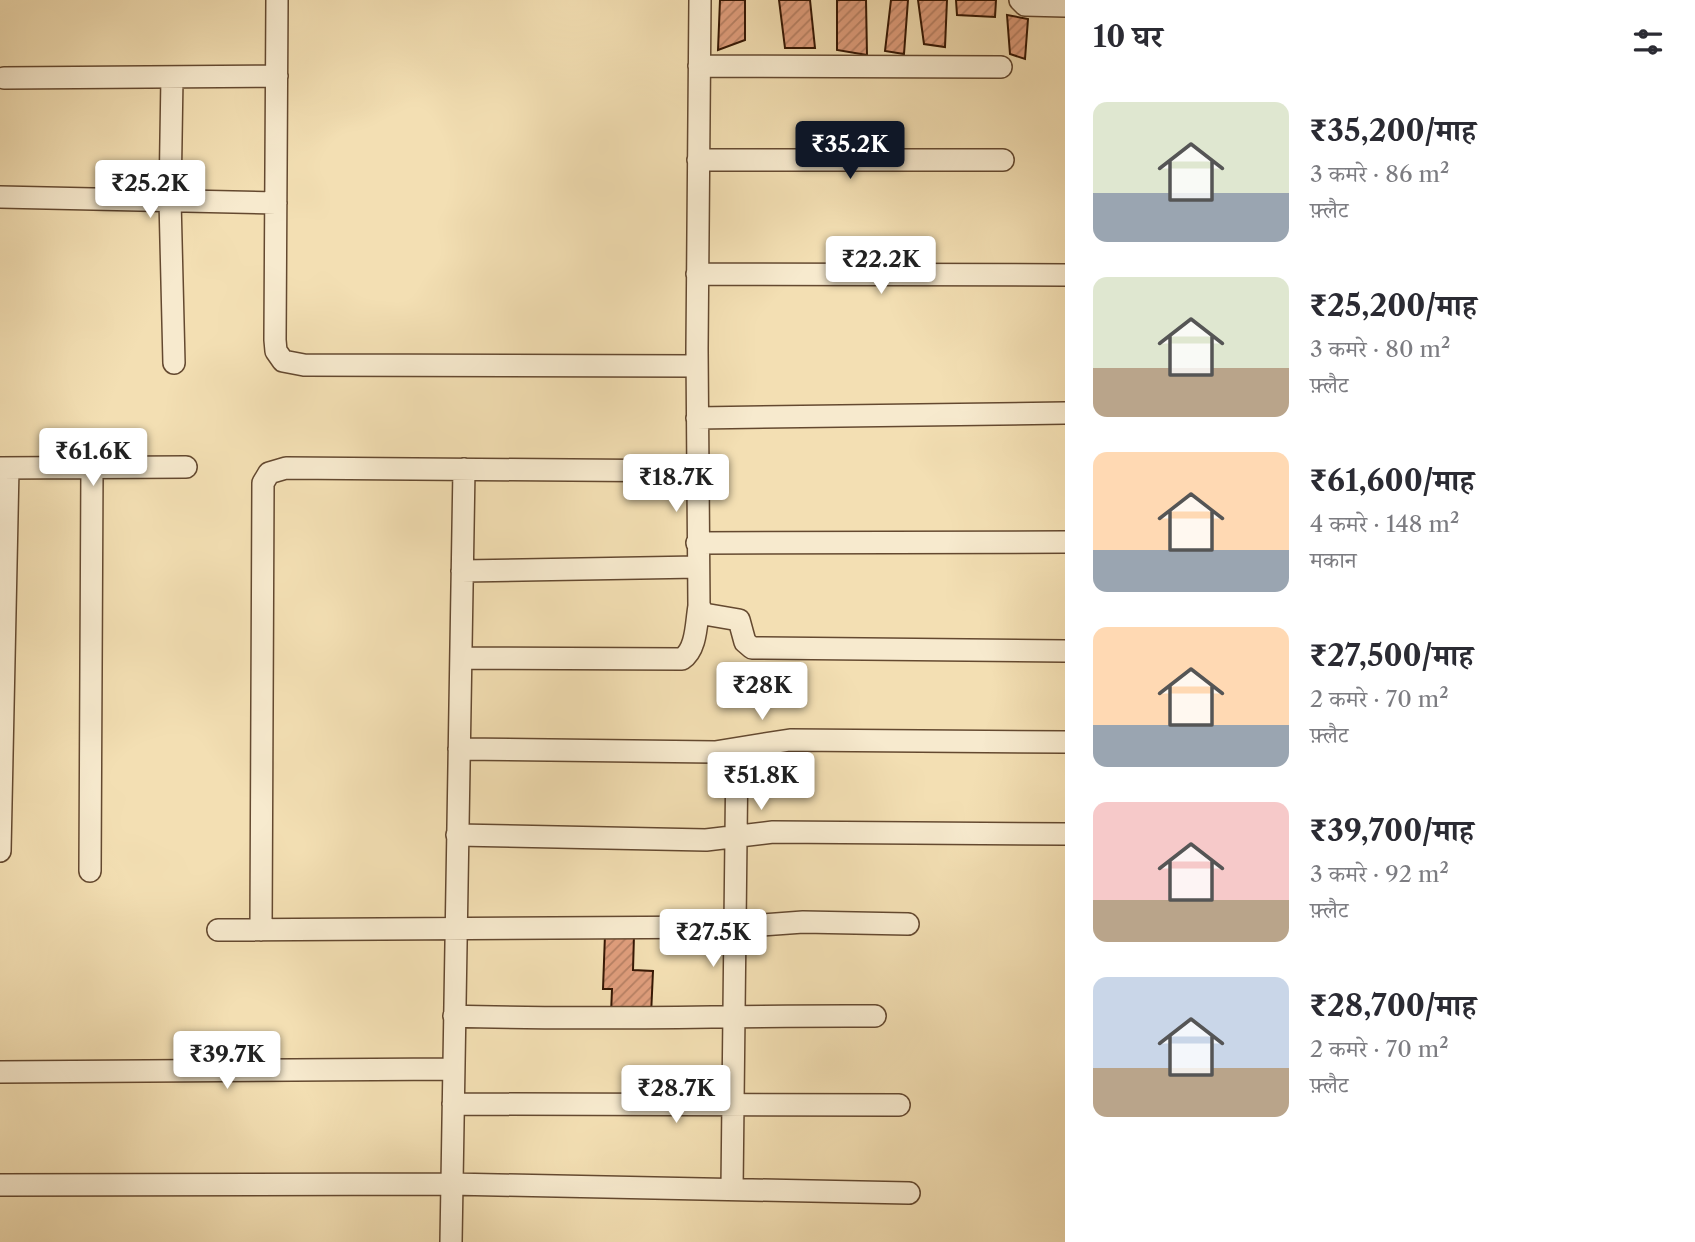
<!DOCTYPE html>
<html lang="hi">
<meta charset="utf-8">
<style>
body{margin:0;font-family:"Libre Caslon Text","Noto Serif Devanagari",serif;background:#f7f7f7;color:#2b2b33;height:100vh;display:flex;flex-direction:column;font-size:26px;white-space:nowrap}
*{box-sizing:border-box;margin:0}
p{font-size:23px;color:#7c7c81}
.icon{flex:none;width:38px;height:38px;fill:none;stroke:currentColor;stroke-width:2;stroke-linecap:round;stroke-linejoin:round}
.map{position:relative;flex:1;overflow:hidden}
.panel{display:flex;flex-direction:column;background:#fff;width:630px}
.panel>*{flex:none}
.price{position:absolute;translate:-50% -60px;padding:0 16px;border-radius:7px;background:#fff;color:#222;font-size:23px;line-height:46px;filter:drop-shadow(0 2px 4px #0008)}
.price::after{content:'';position:absolute;left:50%;top:42px;width:21px;height:16px;margin-left:-10px;background:inherit;clip-path:polygon(0 0,100% 0,50% 100%)}
.price.on{background:#111827;color:#fff}
ul{padding:0;list-style:none}
li{display:flex;align-items:center;gap:21px;height:175px;padding:0 28px}
li span{display:grid;place-items:center;flex:none;width:196px;height:140px;border-radius:14px;color:#555}
li>.icon{margin-inline-start:auto}
span .icon{width:84px;height:84px;fill:#fffc;stroke-width:1}
li b{font-size:30px}
h2{display:flex;justify-content:space-between;align-items:center;height:84px;padding:0 28px;font-size:30px}
main{display:flex;flex:1;min-height:0}
.map>svg:first-child{display:block}
</style>
<main>
<div class="map">
<svg width="1065" height="1242" viewBox="0 0 1065 1242">
<defs>
<pattern id="building-hatch" width="6" height="6" patternUnits="userSpaceOnUse" patternTransform="scale(1.75)"><rect width="6" height="6" fill="#e09e7d"/><path d="M-1 1l2-2M0 6l6-6M5 7l2-2" fill="none" stroke="#b68064"/></pattern>
</defs>
<rect width="100%" height="100%" fill="#f3dfb3"/>
<filter id="stains"><feTurbulence type="fractalNoise" baseFrequency=".00286" numOctaves="4"/><feColorMatrix values="0 0 0 0 .2 0 0 0 0 .09 0 0 0 0 .02 0 0 0 .5 -.17"/></filter>
<radialGradient id="worn" r=".72"><stop offset=".6" stop-color="#630" stop-opacity="0"/><stop offset="1" stop-color="#630" stop-opacity=".3"/></radialGradient>
<!-- building -->
<path fill="url(#building-hatch)" stroke="#351704" stroke-width="2" d="M720,0H745V40L718,50Z
M779,0H810L815,48H785Z
M837,0H866L867,55L837,50Z
M891,0H908L904,54L885,51Z
M918,0H947L945,47L924,44Z
M956,0H996L995,17L957,15Z
M1007,15L1028,19L1025,59L1010,54Z
M605,934L634,935L633,970L653,971L651,1015L611,1014L612,989H603Z"/>
<g fill="none" stroke-linecap="round" stroke-linejoin="round">
<defs>
<path id="minor" d="M277,0L275,340L276,351L283,361L304,365L697,366
M700,0L697,349L699,606L704,614L739,620L745,642L752,648L1065,651
M1020,0L1025,5L1065,6
M699,66L1001,67
M172,77L170,200L174,363
M4,78L277,76
M698,160H1003
M0,197L276,203
M697,274L1065,275
M697,418L1065,413
M0,468L186,467
M697,543L1065,542
M462,571L698,567
M461,658L682,659C697,649 696,623 699,606
M459,749L715,752L790,740L1065,742
M457,835L706,840L773,832L1065,834
M0,851L8,468
M90,871L92,467
M218,930L734,927L803,922L908,924
M261,930L263,483L269,473L286,468L697,471
M454,1016C595,1021 735,1015 875,1016
M0,1072L453,1069
M453,1104L899,1105
M0,1185L451,1184L909,1193
M732,1189L737,749
M451,1242L464,469"/>
</defs>
<!-- minor casing -->
<use href="#minor" stroke="#644930" stroke-width="24"/>
<!-- minor -->
<use href="#minor" stroke="#f7eace" stroke-width="21"/>
</g>
<rect width="100%" height="100%" filter="url(#stains)"/>
<rect width="100%" height="100%" fill="url(#worn)"/>
</svg>
<b class="price on" style="left:850px;top:181px">₹35.2K</b>
<b class="price" style="left:150px;top:220px">₹25.2K</b>
<b class="price" style="left:881px;top:296px">₹22.2K</b>
<b class="price" style="left:93px;top:488px">₹61.6K</b>
<b class="price" style="left:676px;top:514px">₹18.7K</b>
<b class="price" style="left:762px;top:722px">₹28K</b>
<b class="price" style="left:761px;top:812px">₹51.8K</b>
<b class="price" style="left:713px;top:969px">₹27.5K</b>
<b class="price" style="left:227px;top:1091px">₹39.7K</b>
<b class="price" style="left:676px;top:1125px">₹28.7K</b>
</div>
<section class="panel">
<h2>10 घर<svg class="icon" aria-label="filters" viewBox="0 0 24 24"><path d="M4 7h16M4 17h16"/><circle cx="9" cy="7" r="2"/><circle cx="15" cy="17" r="2"/></svg></h2>
<ul>
<li><span style="background:linear-gradient(#dfe7d0 65%,#9aa5b1 0)"><svg class="icon" aria-label="home" viewBox="0 0 24 24"><path d="M3 11l9-7 9 7M6 9v11h12V9"/></svg></span><div><b>₹35,200/माह</b><p>3 कमरे · 86 m²</p><p>फ़्लैट</p></div></li>
<li><span style="background:linear-gradient(#dfe7d0 65%,#b9a48a 0)"><svg class="icon" aria-label="home" viewBox="0 0 24 24"><path d="M3 11l9-7 9 7M6 9v11h12V9"/></svg></span><div><b>₹25,200/माह</b><p>3 कमरे · 80 m²</p><p>फ़्लैट</p></div></li>
<li><span style="background:linear-gradient(#ffd9b3 70%,#9aa5b1 0)"><svg class="icon" aria-label="home" viewBox="0 0 24 24"><path d="M3 11l9-7 9 7M6 9v11h12V9"/></svg></span><div><b>₹61,600/माह</b><p>4 कमरे · 148 m²</p><p>मकान</p></div></li>
<li><span style="background:linear-gradient(#ffd9b3 70%,#9aa5b1 0)"><svg class="icon" aria-label="home" viewBox="0 0 24 24"><path d="M3 11l9-7 9 7M6 9v11h12V9"/></svg></span><div><b>₹27,500/माह</b><p>2 कमरे · 70 m²</p><p>फ़्लैट</p></div></li>
<li><span style="background:linear-gradient(#f6c9c9 70%,#b9a48a 0)"><svg class="icon" aria-label="home" viewBox="0 0 24 24"><path d="M3 11l9-7 9 7M6 9v11h12V9"/></svg></span><div><b>₹39,700/माह</b><p>3 कमरे · 92 m²</p><p>फ़्लैट</p></div></li>
<li><span style="background:linear-gradient(#c9d6e8 65%,#b9a48a 0)"><svg class="icon" aria-label="home" viewBox="0 0 24 24"><path d="M3 11l9-7 9 7M6 9v11h12V9"/></svg></span><div><b>₹28,700/माह</b><p>2 कमरे · 70 m²</p><p>फ़्लैट</p></div></li>
</ul>
</section>
</main>
